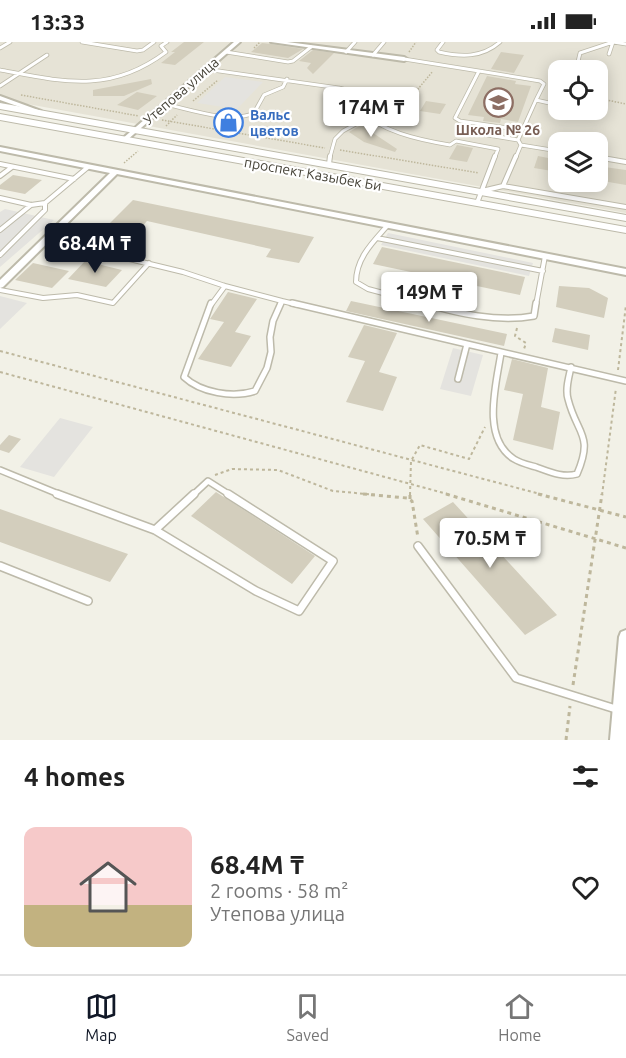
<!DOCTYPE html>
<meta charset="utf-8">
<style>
body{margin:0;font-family:Ubuntu,sans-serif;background:#f2f2f2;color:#222;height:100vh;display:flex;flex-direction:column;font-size:22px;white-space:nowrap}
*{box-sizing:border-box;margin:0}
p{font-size:20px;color:#767676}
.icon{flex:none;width:33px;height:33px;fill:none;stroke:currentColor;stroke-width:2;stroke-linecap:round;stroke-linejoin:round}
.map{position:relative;height:698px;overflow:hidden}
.panel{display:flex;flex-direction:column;background:#fff;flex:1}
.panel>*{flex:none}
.tools{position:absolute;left:548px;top:18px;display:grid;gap:12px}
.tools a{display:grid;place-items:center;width:60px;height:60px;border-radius:12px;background:#fff;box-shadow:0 3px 15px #0003;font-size:30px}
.price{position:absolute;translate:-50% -51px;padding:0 14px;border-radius:6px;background:#fff;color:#222;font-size:20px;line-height:39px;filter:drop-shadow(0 2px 3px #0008)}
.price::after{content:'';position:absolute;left:50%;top:36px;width:18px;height:14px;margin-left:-9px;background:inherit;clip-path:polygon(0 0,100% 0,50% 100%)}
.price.selected{background:#111827;color:#fff}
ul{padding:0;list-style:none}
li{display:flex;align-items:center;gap:18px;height:150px;padding:0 24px}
li span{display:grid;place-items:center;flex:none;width:168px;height:120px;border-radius:12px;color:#555}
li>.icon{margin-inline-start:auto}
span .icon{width:72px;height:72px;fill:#fffc;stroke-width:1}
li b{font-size:26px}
h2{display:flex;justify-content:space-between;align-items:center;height:72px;padding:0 24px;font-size:26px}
.status{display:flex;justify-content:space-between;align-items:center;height:42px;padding:0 30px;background:#fff;direction:ltr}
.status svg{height:16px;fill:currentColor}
.tabs{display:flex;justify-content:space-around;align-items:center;height:84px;border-top:2px solid #e0e0e0;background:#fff;font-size:16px;color:#767676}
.tabs a{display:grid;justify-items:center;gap:3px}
.tabs .selected{color:#111827}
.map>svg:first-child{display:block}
</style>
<div class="status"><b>13:33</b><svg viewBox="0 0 49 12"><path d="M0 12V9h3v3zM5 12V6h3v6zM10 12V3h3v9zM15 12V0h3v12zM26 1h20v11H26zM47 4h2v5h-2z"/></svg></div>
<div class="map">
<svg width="626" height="698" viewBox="0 0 626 698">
<rect width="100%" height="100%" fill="#f2f1e7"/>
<!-- residential -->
<path fill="#e6e3d6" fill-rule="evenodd" d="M0,0H626V171L0,57ZM558,28H597V68H558ZM558,100H597V140H558Z"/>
<!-- parking -->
<path fill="#e4e3df" d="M225,35L263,40L237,67L197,61Z
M5,167L54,178L0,225V170Z
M388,191L533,221L529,234L381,203Z
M0,254L27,261L0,287Z
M453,306L483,313L471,354L440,347Z
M60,376L93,385L54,435L20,425Z"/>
<!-- building -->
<path fill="#d3cebd" d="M184,0H204L175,23L161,21L175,10H171Z
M262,1L271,2L303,7L288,16L251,10Z
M313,8L334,11L313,32L307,26L311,21L299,19Z
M501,10L524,13L514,31L491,27Z
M487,34L516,39L515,42L531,44L518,80L501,77L500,81L483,79L484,75L468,73Z
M151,37L152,42L124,54H93V48Z
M137,50L157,54L138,68L117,63Z
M426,59L446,62L440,72L420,69Z
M361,83L397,107L395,110L364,100L349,90Z
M457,103L473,106L467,120L449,117Z
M538,114L558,118V130L534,126Z
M597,124L626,128V143L597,138Z
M13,133L42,138L25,152L0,147V143Z
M133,158L314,195L299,221L266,215L271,207L147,179L139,188L109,182Z
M382,205L525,235L520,253L373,222Z
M85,219L122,228L106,245L68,237Z
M33,221L69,229L52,246L15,238Z
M559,244L589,246L608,256L604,276L556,265Z
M228,250L257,257L235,290L251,294L231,325L198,317L224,280L210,277Z
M351,259L507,292L504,304L346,269Z
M364,283L397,291L379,330L397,335L383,369L346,360L365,319L348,315Z
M555,286L590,293L588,308L552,300Z
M512,317L548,326L541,365L560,370L553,408L513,398L523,352L504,348Z
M9,393L21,397L9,411L0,408V403Z
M216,450L315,514L292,542L191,474Z
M453,460L557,573L525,593L423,477Z
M0,467L128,512L110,540L0,500Z"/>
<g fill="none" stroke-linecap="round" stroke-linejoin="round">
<defs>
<path id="service-far3" d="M82,0L137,9L143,8L154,0
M443,0L437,8L439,10C461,15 482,16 500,0
M0,6L10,0
M226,10L288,20L293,19L311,5
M346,10L355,0
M609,12L613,0L626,2
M373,13L384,0
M404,17L479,29L455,76L460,79L522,88
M205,27L339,46C341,57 347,61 355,67C385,90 414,97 450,103L456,99L498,107L495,115
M0,28C64,40 110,52 166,10L161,4L167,0
M576,28L580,11L613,0
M479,29L540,39L544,42L536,58L558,63
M0,44L47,13
M339,46L402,62
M165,62C188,67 232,82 254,71L264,53L283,45L287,37
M469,90L518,98
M521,103L558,109
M330,115L335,97L343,89L395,61
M516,115L521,103L518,98L536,58"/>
<path id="service-far2" d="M597,115L626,120
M0,122L74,137
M329,122L330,114
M0,134L12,125
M503,144L516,114
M482,149L503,144L626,165
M0,156L31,163L45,161
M477,161L495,114
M388,183C373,200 356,216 356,240L368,247L428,263
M0,188L31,163
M377,196L543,229
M47,197L183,230L225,244
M0,213L45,168V161L88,125
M225,244L282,259L280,263
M0,248L43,256L77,253L113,261L149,221
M282,259L299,263
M211,263L225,244
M536,263L545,214"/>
<path id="service-far1" d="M211,261L184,335C201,351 233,356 255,349L267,326L271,310L270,295L273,279L281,261
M292,261L467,302
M422,261C458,271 497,281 534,274L536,261
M501,311C496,343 481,396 514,417C520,421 529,423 536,425C550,430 563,436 577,432C594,392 577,393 568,357C565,347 569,335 571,325
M458,337L467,302L626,339
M0,428L61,453
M193,453L208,439L230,453"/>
<path id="service" d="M57,452L155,488
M155,488L256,549L299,569L333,519L228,452
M155,488L194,452
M418,504L516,636L619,668
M0,524L88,559"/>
<path id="minor" d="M234,0H240L126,99H122V97Z
M271,0H287L404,15L407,17L404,19Z
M0,54L41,69L42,70L37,71L0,58Z
M0,105L626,227V233L117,132L3,245L0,246V238L110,131L0,109Z
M626,588V698H610L619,595L621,590Z"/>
<path id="tertiary" d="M0,61L626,173V179L0,67Z
M0,72L626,185V191L0,78Z"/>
</defs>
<!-- service-far3 casing -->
<use href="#service-far3" stroke="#bdbaaa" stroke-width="4.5"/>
<!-- service-far2 casing -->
<use href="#service-far2" stroke="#bdbaaa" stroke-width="6"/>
<!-- service-far1 casing -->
<use href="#service-far1" stroke="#bdbaaa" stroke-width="8"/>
<!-- service casing -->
<use href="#service" stroke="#bdbaaa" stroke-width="10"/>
<!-- minor casing -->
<use href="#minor" stroke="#bdbaaa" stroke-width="4"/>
<!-- tertiary casing -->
<use href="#tertiary" stroke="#bdbaaa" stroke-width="2"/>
<!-- path-far2 -->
<path stroke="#beb79c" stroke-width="1.5" stroke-dasharray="1.5 1.5" stroke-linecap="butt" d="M254,6L260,0
M409,10L416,0
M551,36L558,35
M21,53L139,74
M597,56L626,62
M193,59L218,38
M408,59L433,29
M162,78L325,106
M166,84L177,73
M340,108L479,131
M124,121L138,109"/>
<!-- path-far1 -->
<path stroke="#beb79c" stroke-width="2" stroke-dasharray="3 3" stroke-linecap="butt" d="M517,286L515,294L526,301L524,307
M0,309L544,453
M618,328L626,263
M0,330L451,453
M215,433L232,427L278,428L333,449L378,453
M410,453L411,419L420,403L469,417L485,385
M602,453L616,346"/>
<!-- path -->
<path stroke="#beb79c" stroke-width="3" stroke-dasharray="4 4" stroke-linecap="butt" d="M363,452L407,456L412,459L418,496
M446,452L626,506
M538,452L626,475
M410,457V452
M573,643L602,452
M566,698L570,664"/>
<!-- service-far3 -->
<use href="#service-far3" stroke="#fff" stroke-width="3"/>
<!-- service-far2 -->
<use href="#service-far2" stroke="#fff" stroke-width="4"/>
<!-- service-far1 -->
<use href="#service-far1" stroke="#fff" stroke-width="5"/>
<!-- service -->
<use href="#service" stroke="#fff" stroke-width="7"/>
<!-- minor -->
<use href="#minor" fill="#fff" fill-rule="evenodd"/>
<!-- tertiary -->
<use href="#tertiary" fill="#fff" fill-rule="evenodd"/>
</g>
<!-- icons -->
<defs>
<symbol id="school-ring" viewBox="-11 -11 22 22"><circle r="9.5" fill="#fff" stroke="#8d6e63" stroke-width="1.5"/><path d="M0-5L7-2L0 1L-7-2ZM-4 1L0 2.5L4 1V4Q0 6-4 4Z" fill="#8d6e63"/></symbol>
<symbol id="shop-ring" viewBox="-11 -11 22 22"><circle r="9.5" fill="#fff" stroke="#3f7fe0" stroke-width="1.5"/><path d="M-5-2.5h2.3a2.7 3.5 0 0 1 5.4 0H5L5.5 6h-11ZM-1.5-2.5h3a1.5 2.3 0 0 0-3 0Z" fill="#3f7fe0"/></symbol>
</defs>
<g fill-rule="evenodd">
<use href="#school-ring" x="482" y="44" width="33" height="33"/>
<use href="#shop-ring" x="212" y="64" width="33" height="33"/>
</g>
<g text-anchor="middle" stroke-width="4.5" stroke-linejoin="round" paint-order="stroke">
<!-- far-street labels -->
<g font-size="14" fill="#454237" stroke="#fff">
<text transform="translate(181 49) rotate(-41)" y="5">Утепова улица</text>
<text transform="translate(313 132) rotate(10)" y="5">проспект Казыбек Би</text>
</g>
<!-- far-shop labels -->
<g font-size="14" font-weight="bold" fill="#366cbe" stroke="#fff" text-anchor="start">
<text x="250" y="78">Вальс<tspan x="250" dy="16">цветов</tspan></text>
</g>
<!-- far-education labels -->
<g font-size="14" font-weight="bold" fill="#785e54" stroke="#fff">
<text x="498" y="93">Школа № 26</text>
</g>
</g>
</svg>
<div class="tools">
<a><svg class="icon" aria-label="locate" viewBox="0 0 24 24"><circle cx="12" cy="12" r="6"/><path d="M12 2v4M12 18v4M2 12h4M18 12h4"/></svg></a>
<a><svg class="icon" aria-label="layers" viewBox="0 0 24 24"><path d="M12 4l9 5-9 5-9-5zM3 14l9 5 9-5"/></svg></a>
</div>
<b class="price" style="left:371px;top:96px">174M ₸</b>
<b class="price selected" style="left:95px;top:232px">68.4M ₸</b>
<b class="price" style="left:429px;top:281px">149M ₸</b>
<b class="price" style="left:490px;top:527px">70.5M ₸</b>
</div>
<section class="panel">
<h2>4 homes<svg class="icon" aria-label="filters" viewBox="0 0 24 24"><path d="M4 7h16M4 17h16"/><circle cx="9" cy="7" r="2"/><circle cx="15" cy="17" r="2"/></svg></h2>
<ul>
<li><span style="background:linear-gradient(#f6c9c9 65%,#c2b280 0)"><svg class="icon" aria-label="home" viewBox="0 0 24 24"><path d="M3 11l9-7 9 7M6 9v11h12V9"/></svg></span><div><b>68.4M ₸</b><p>2 rooms · 58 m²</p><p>Утепова улица</p></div><svg class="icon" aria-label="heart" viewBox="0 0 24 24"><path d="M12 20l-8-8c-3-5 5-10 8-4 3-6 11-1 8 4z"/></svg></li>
</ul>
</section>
<nav class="tabs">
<a class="selected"><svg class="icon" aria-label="map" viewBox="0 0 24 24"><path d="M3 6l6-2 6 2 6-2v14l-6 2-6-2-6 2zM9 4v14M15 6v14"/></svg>Map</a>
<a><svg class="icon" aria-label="saved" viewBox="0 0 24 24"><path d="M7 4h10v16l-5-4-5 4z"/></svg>Saved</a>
<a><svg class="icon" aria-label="home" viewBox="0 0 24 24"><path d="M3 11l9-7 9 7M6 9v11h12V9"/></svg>Home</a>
</nav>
